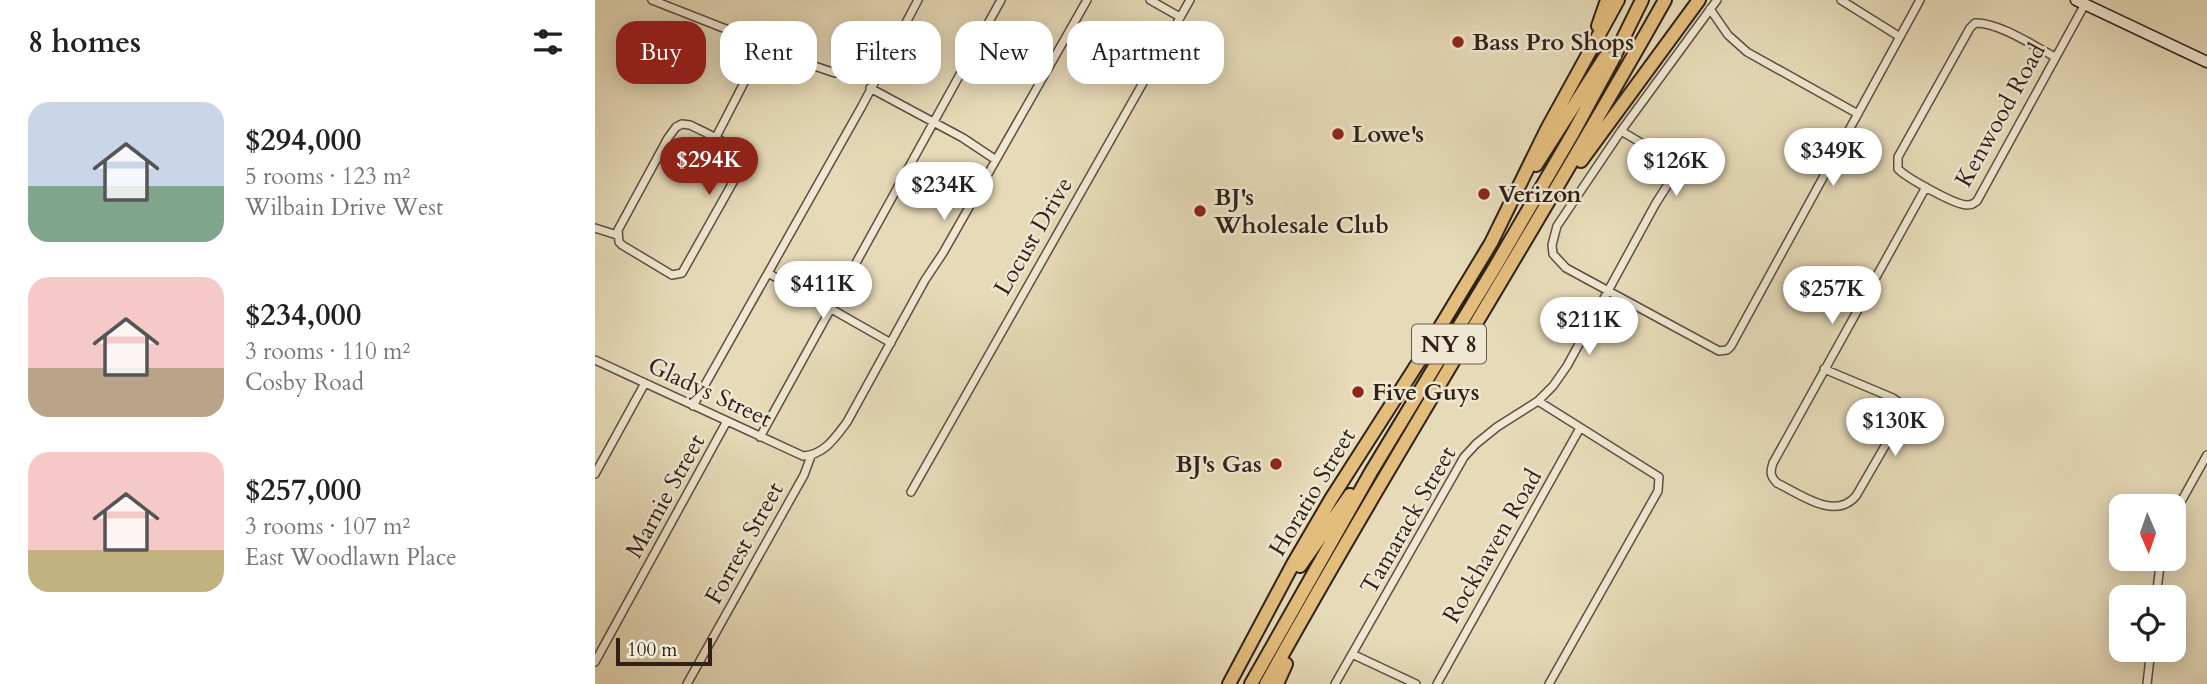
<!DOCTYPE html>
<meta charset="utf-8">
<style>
body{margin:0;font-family:Cardo,serif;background:#f2f2f2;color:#202124;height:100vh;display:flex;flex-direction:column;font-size:26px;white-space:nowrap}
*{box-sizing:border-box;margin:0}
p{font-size:23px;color:#757577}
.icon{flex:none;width:38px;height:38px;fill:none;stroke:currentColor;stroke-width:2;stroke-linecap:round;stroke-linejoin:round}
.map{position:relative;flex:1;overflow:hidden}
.sheet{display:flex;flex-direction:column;background:#fff;width:595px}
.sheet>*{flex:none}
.top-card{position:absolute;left:21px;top:21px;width:665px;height:63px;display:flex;gap:14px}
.needle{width:46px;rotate:178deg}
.fabs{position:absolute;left:1514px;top:494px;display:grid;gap:14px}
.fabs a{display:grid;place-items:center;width:77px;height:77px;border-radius:14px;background:#fff;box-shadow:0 4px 18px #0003;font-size:35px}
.scale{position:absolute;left:21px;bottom:18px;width:96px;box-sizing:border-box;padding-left:7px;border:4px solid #2f2118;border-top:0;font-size:19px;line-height:24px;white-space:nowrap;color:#2f2118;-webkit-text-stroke:5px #efe7d1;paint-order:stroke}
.price{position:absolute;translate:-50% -60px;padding:0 16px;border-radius:24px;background:#fff;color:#222;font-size:23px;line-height:46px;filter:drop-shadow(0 2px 4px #0008)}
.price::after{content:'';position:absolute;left:50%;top:42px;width:21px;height:16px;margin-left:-10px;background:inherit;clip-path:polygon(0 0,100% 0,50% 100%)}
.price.on{background:#8f2418;color:#fff}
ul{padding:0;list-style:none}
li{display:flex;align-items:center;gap:21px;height:175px;padding:0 28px}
li span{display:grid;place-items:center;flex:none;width:196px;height:140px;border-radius:21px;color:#555}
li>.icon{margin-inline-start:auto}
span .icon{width:84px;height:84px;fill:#fffc;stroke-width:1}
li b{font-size:30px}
h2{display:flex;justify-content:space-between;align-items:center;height:84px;padding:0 28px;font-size:30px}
.tag{padding:0 24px;border-radius:21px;background:#fff;box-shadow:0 4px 18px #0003;font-size:24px;line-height:63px}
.tag.on{background:#8f2418;color:#fff}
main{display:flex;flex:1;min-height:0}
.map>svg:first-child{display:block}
</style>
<main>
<section class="sheet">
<h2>8 homes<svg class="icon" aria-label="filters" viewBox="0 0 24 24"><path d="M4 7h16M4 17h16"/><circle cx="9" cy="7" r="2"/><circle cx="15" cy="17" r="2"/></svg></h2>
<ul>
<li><span style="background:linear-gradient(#c9d6e8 60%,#7fa58c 0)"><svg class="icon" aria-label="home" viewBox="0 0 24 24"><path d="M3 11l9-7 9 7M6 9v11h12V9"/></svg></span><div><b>$294,000</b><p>5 rooms · 123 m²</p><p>Wilbain Drive West</p></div></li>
<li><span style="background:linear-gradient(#f6c9c9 65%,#b9a48a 0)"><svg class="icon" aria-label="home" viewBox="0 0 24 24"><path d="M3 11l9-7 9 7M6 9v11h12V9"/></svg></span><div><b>$234,000</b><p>3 rooms · 110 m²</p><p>Cosby Road</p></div></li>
<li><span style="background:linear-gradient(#f6c9c9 70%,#c2b280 0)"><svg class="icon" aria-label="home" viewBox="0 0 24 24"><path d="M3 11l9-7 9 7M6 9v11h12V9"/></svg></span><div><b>$257,000</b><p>3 rooms · 107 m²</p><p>East Woodlawn Place</p></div></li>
</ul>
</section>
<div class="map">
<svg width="1612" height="684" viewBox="0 0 1612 684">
<rect width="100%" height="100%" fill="#e6dab8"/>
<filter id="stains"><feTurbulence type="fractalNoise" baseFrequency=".00286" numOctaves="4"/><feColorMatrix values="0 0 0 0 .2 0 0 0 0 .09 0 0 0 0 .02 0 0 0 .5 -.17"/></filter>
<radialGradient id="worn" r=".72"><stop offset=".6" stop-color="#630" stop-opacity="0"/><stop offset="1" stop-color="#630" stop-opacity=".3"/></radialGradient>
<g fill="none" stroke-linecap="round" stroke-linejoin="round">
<defs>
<path id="street" d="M57,0L136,31L167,48L240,73
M555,0L585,17
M1122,0L1026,131L962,226L957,245L958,254L971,268L1124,351L1132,350L1136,346L1325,0
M1246,0L1305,37
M1115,9L1133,35L1152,52L1263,114
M1460,57C1439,46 1403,22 1380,23L1375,28L1303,157V169C1312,178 1360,205 1372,205C1377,205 1378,204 1382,201L1490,4
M275,88L368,138L401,160
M87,124L95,125C107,131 139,145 145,156C147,160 146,163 146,168L87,273L77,275L27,245L24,242L23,230L73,138L81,127Z
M120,139L167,48
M0,228L22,235
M173,273L296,343
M0,360L208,456C229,455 240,438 252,422L330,280L348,253L492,0
M1229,369L1298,398L1305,403L1308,410L1294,439L1261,496C1240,521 1205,494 1182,483C1175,476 1175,472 1178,463L1331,187
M943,401L1064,477L1063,491L954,684
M98,406L267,106L323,0
M165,437L406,0
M0,474L50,383
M316,492L595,0
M1578,516L1612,455
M1561,597L1566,558
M757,654L821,684
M0,662L132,421
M92,684L209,475L216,456
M740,684L869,457L881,444L902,427L943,401L958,386L972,366L1061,203L1077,178L1080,165L1077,161L1026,131
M842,684L985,428
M1552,684L1556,649"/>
<path id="secondary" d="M1481,0L1612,62"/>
<path id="highway" d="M1003,26L1012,0
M986,161L1104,0
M941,165L1010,57
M705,566L755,495
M634,684L698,564L736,499L830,352L896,243L952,129L1023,0
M656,684L776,472L900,267L978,133L1016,63L1047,0
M671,684C799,453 941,230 1070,0
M682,684L691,664"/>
</defs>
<!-- street casing -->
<use href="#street" stroke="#5d4f40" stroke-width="10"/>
<!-- secondary casing -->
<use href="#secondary" stroke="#2f2118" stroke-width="13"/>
<!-- highway casing -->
<use href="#highway" stroke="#2f2118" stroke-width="16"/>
<!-- street -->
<use href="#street" stroke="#efe7d1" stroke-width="7"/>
<!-- secondary -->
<use href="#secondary" stroke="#efe7d1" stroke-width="10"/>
<!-- highway -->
<use href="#highway" stroke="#e3bd7c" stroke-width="12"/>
</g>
<!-- markers -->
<g fill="#8f2418" stroke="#efe7d1" stroke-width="2.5">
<circle cx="863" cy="42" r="7"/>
<circle cx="743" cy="134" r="7"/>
<circle cx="889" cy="194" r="7"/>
<circle cx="605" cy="211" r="7"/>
<circle cx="763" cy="392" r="7"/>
<circle cx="681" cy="464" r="7"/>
</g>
<g text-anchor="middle" stroke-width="5" stroke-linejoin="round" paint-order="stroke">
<!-- shield labels -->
<rect fill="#efe7d1" stroke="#695c50" stroke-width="2" x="817" y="324.5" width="74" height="39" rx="5"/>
<g font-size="23" font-weight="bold" fill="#2f2118">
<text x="854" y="352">NY 8</text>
</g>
<!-- poi labels -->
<g font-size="24" font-weight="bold" fill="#2f2118" stroke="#efe7d1" text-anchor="start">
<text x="877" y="50">Bass Pro Shops</text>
<text x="757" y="142">Lowe's</text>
<text x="903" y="202">Verizon</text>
<text x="619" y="205">BJ's<tspan x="619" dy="28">Wholesale Club</tspan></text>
<text x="777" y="400">Five Guys</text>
<text x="667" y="472" text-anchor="end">BJ's Gas</text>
</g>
<!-- street labels -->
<g font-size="24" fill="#2f2118" stroke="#efe7d1">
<text transform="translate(1405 115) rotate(-61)" y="8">Kenwood Road</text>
<text transform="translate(438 236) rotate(-60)" y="8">Locust Drive</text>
<text transform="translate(115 392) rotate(25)" y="8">Gladys Street</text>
<text transform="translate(717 492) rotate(-59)" y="8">Horatio Street</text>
<text transform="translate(70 496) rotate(-61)" y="8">Marnie Street</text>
<text transform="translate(813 520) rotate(-60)" y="8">Tamarack Street</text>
<text transform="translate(149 543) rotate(-61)" y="8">Forrest Street</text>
<text transform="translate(897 546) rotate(-60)" y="8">Rockhaven Road</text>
</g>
</g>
<rect width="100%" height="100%" filter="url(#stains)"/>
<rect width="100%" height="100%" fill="url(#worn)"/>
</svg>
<div class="fabs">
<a><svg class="needle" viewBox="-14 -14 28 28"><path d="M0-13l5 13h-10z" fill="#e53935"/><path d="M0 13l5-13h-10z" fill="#757577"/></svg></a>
<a><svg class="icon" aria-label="locate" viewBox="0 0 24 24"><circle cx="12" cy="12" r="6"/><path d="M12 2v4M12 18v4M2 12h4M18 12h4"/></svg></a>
</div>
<div class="scale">100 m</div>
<b class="price" style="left:1238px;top:188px">$349K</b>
<b class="price on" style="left:114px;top:197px">$294K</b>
<b class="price" style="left:1081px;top:198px">$126K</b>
<b class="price" style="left:349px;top:222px">$234K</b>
<b class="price" style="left:228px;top:321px">$411K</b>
<b class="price" style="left:1237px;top:326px">$257K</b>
<b class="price" style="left:994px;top:357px">$211K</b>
<b class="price" style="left:1300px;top:458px">$130K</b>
<div class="top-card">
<a class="tag on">Buy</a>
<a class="tag">Rent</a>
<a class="tag">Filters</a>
<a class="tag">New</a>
<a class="tag">Apartment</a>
</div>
</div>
</main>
